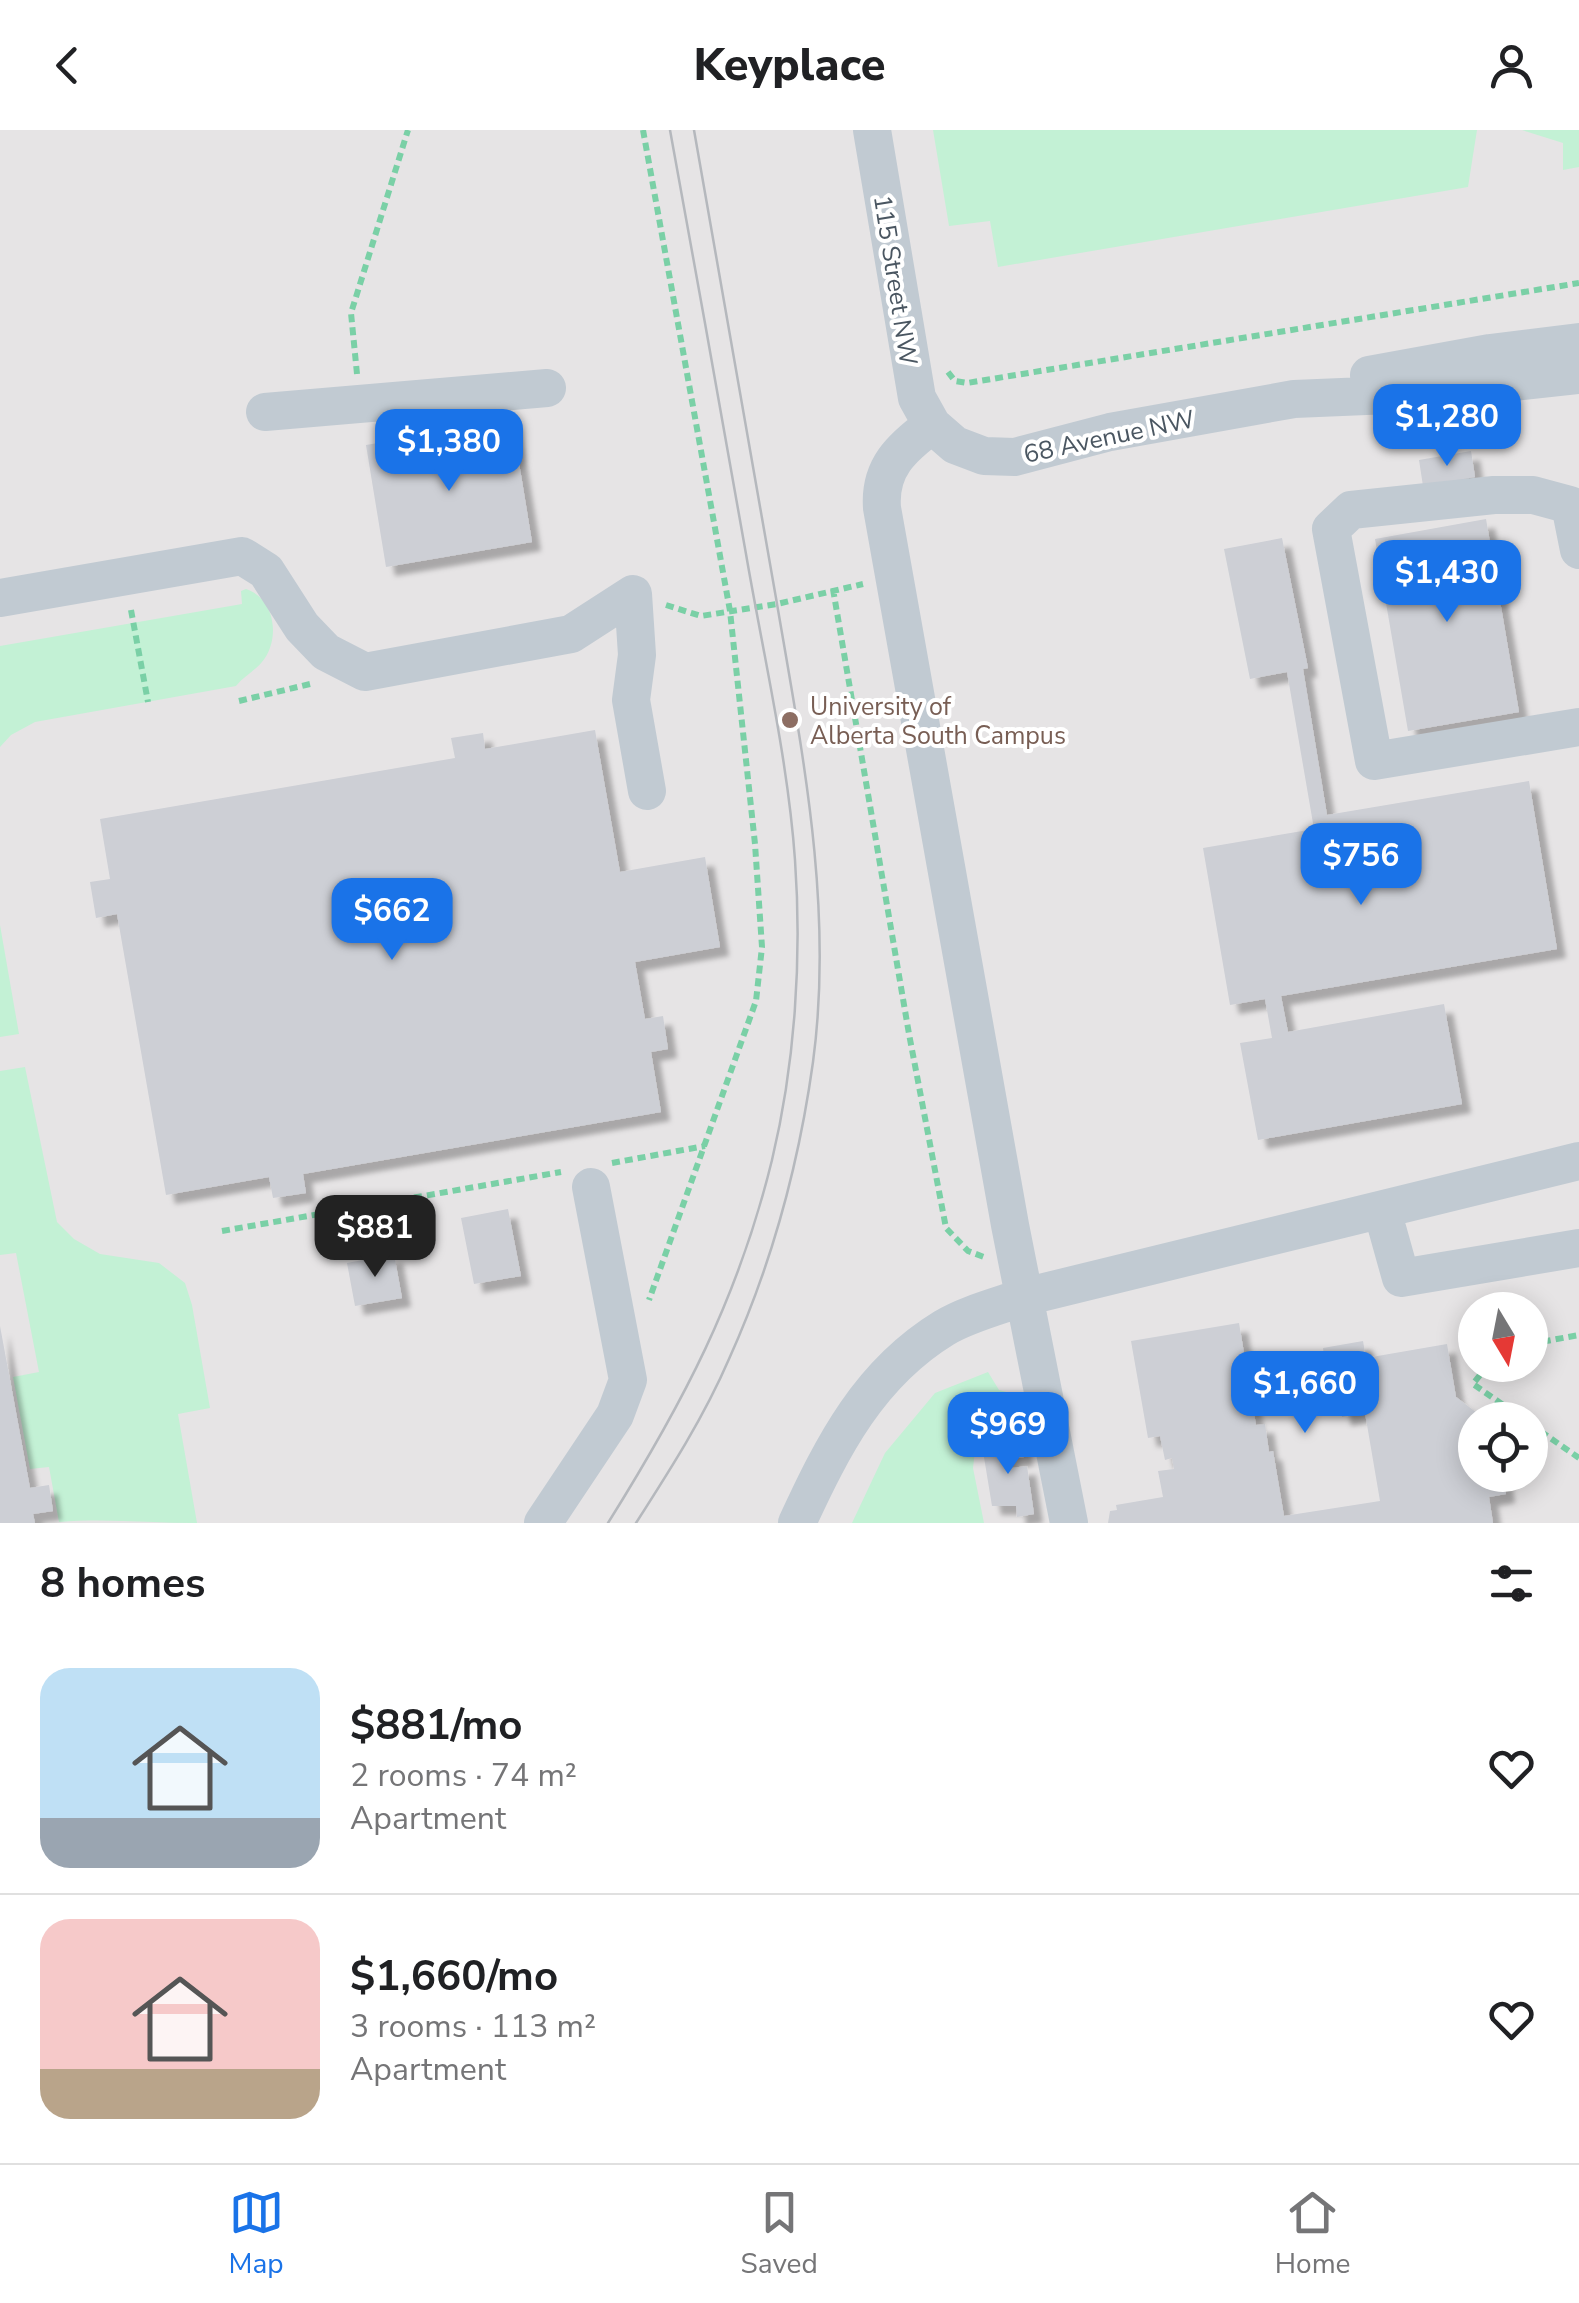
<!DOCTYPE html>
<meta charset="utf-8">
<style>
body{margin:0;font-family:"Nunito Sans",sans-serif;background:#f2f2f2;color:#202124;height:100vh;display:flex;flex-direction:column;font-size:38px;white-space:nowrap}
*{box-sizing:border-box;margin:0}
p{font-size:32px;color:#757577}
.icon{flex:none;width:55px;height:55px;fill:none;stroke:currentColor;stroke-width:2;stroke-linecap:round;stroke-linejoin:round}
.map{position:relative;height:1393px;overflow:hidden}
.sheet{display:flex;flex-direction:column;background:#fff;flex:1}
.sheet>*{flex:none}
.needle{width:65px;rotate:170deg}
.fabs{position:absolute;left:1458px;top:1162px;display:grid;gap:20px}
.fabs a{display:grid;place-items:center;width:90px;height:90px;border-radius:50%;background:#fff;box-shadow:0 5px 25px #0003;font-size:50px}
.price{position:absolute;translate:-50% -85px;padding:0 22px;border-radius:20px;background:#1a73e8;color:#fff;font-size:32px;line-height:65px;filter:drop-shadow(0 2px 5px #0008)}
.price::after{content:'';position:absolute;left:50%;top:60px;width:30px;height:22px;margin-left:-15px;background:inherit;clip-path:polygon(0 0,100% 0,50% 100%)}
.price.selected{background:#222;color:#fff}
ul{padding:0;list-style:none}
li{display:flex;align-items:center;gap:30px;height:250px;padding:0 40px}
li+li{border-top:2px solid #e0e0e0}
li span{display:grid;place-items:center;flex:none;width:280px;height:200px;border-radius:30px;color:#555}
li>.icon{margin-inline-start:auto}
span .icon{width:120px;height:120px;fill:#fffc;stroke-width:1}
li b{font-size:42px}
h2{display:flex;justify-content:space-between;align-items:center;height:120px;padding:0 40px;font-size:42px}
header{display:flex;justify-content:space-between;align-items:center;height:130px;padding:0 40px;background:#fff;font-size:45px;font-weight:800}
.dock{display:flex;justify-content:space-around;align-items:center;height:140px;border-top:2px solid #e0e0e0;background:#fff;font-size:28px;color:#757577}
.dock a{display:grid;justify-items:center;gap:5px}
.dock .selected{color:#1a73e8}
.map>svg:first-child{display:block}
</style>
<header><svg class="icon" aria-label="back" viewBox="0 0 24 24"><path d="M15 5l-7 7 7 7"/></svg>Keyplace<svg class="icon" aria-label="person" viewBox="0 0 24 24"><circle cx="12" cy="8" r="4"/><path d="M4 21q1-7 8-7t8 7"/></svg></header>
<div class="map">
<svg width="1579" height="1393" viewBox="0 0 1579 1393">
<defs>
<filter id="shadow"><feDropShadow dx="9" dy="9" stdDeviation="2.5" flood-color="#0004"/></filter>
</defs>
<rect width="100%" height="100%" fill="#f5f3f3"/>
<!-- education -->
<path fill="#e6e4e5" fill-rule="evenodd" d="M0,0H1579V1393H0ZM1475,1180H1530V1235H1475ZM1475,1290H1530V1345H1475Z"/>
<!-- green -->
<path fill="#c3f1d5" d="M933,0H1477L1468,57L998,137L990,91L949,96Z
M1522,0H1579V37L1563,40V13Z
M246,459C274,468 280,505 265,528C257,540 244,546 236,556L35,592L11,605L0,617V516L242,474L241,461Z
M0,795L19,904L0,907Z
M25,937L57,1092L74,1109L100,1124L159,1133L185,1153L192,1175L210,1278L178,1284L197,1393C151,1393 104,1388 59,1392L49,1337L30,1339L13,1247L39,1242L16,1123L0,1125V941Z
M988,1242L999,1260L1021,1266L1028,1302L977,1303L973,1338L984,1393H852L885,1323L935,1263Z"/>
<!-- building -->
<path fill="#cdcfd5" filter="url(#shadow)" d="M512,290L532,412L386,437L366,315Z
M1471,321L1475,347L1423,356L1419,330Z
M1486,389L1519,582L1408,601L1375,409Z
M1282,408L1308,538L1303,539L1327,685L1529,651L1557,819L1281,866L1288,902L1444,874L1462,974L1258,1010L1240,913L1272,908L1265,869L1230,875L1203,718L1314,699L1287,542L1250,549L1224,419Z
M595,600L620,742L705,727L720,817L635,832L645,889L663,886L668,919L651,922L661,982L303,1044L306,1063L273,1068L269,1047L166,1065L117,784L96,788L90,752L110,749L100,689L455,628L451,608L483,603L485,619Z
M508,1079L521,1146L474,1154L461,1088Z
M394,1124L402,1168L355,1176L347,1133Z
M1239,1193L1256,1295L1265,1294L1269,1322L1273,1321L1284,1386L1380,1371L1365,1283L1342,1287L1333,1232L1325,1233L1323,1218L1363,1211L1366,1228L1447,1214L1456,1267L1477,1283L1491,1280L1493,1290H1475V1345H1503L1506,1364L1489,1367L1493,1393H1108L1110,1381L1117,1380L1116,1375L1163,1367L1158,1341L1174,1339L1172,1328L1165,1330L1160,1306L1148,1308L1131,1211Z
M0,1196L30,1358L49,1355L53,1381L33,1384L35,1393H0Z
M1022,1310L1024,1327L1010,1329L1012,1338L1027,1336L1034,1384L1017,1387L1016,1376H992L982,1315Z"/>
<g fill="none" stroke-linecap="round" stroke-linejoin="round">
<!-- path -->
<path stroke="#7ad0a6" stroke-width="6" stroke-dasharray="8 5" stroke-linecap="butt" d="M643,0L730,481L755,714L762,817L756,871L649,1170
M948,242L955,251L967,253L1579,153
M357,244L351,183L408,0
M833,459L909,904L946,1098L968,1121L984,1127
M666,475L701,486L777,474L863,454
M131,480L148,572
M239,571L310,554
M612,1033L705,1016
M222,1101L561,1042
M1530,1214L1579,1205
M1488,1235L1473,1254L1525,1290
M1530,1294L1579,1328"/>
<!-- minor -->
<path stroke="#c1cad2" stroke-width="38" d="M872,0L917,268L932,295L955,315L984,326L1015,327L1110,302L1294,269L1390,265L1579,245
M1369,245L1490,223L1579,212
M265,282L547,258
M932,295C901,318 879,338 882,378L1010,1095L1069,1393
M1579,420L1570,375L1533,365H1494L1351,380L1331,399L1374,631L1579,597
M0,468L242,426L266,441L302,497L326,522L365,542L571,504L633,464L637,525L631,570L647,661
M1382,1080L1401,1148L1579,1118
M543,1393L615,1285L628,1250L591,1057
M797,1393C833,1315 869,1244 944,1198C967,1184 999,1176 1024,1167L1579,1031"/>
<!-- tram -->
<path stroke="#b5b8bd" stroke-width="2.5" d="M608,1393C683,1273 738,1169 772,1030C795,934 802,829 795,730C788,630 763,523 746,424C721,283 696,141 670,0
M636,1393C670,1340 704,1287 729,1229C771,1136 799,1033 813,932C834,777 802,621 776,468C749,312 722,156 694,0"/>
</g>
<!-- markers -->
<circle fill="#8d6e63" stroke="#fff" stroke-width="4" cx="790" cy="590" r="10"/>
<g text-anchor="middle" stroke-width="8" stroke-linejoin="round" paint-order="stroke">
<!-- street labels -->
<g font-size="25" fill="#4a5661" stroke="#fff">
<text transform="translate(896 150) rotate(81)" y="9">115 Street NW</text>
<text transform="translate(1109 306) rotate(-12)" y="9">68 Avenue NW</text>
</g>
<!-- education labels -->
<g font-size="25" fill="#785e54" stroke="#fff" text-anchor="start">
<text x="810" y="585">University of<tspan x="810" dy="29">Alberta South Campus</tspan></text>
</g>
</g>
</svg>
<div class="fabs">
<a><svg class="needle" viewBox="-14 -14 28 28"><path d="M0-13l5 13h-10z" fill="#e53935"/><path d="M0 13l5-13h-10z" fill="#757577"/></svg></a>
<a><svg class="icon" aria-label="locate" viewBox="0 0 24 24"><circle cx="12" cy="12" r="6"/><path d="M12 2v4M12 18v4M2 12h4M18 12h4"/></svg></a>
</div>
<b class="price" style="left:1447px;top:339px">$1,280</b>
<b class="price" style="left:449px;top:364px">$1,380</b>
<b class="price" style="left:1447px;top:495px">$1,430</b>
<b class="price" style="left:1361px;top:778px">$756</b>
<b class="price" style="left:392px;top:833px">$662</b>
<b class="price selected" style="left:375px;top:1150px">$881</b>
<b class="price" style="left:1305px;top:1306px">$1,660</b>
<b class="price" style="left:1008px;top:1347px">$969</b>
</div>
<section class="sheet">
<h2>8 homes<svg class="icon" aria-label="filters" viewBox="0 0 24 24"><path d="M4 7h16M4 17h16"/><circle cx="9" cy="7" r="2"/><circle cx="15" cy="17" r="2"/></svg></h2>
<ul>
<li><span style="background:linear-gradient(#bfe0f5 75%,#9aa5b1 0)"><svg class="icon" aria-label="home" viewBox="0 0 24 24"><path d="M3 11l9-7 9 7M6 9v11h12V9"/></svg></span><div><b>$881/mo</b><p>2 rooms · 74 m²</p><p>Apartment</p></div><svg class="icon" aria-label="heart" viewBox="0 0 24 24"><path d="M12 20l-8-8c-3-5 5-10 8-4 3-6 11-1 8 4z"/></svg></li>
<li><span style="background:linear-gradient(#f6c9c9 75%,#b9a48a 0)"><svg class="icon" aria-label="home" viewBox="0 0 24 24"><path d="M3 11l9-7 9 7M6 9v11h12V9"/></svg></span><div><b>$1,660/mo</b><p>3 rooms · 113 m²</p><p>Apartment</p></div><svg class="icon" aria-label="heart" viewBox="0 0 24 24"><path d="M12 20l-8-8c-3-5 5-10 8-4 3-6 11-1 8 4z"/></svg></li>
</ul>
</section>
<nav class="dock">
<a class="selected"><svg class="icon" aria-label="map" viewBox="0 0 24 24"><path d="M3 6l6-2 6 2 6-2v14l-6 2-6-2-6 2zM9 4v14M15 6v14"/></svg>Map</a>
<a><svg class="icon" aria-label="saved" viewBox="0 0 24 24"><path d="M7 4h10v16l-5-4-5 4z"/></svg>Saved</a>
<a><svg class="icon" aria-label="home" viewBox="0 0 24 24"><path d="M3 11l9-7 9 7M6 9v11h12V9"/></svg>Home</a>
</nav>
